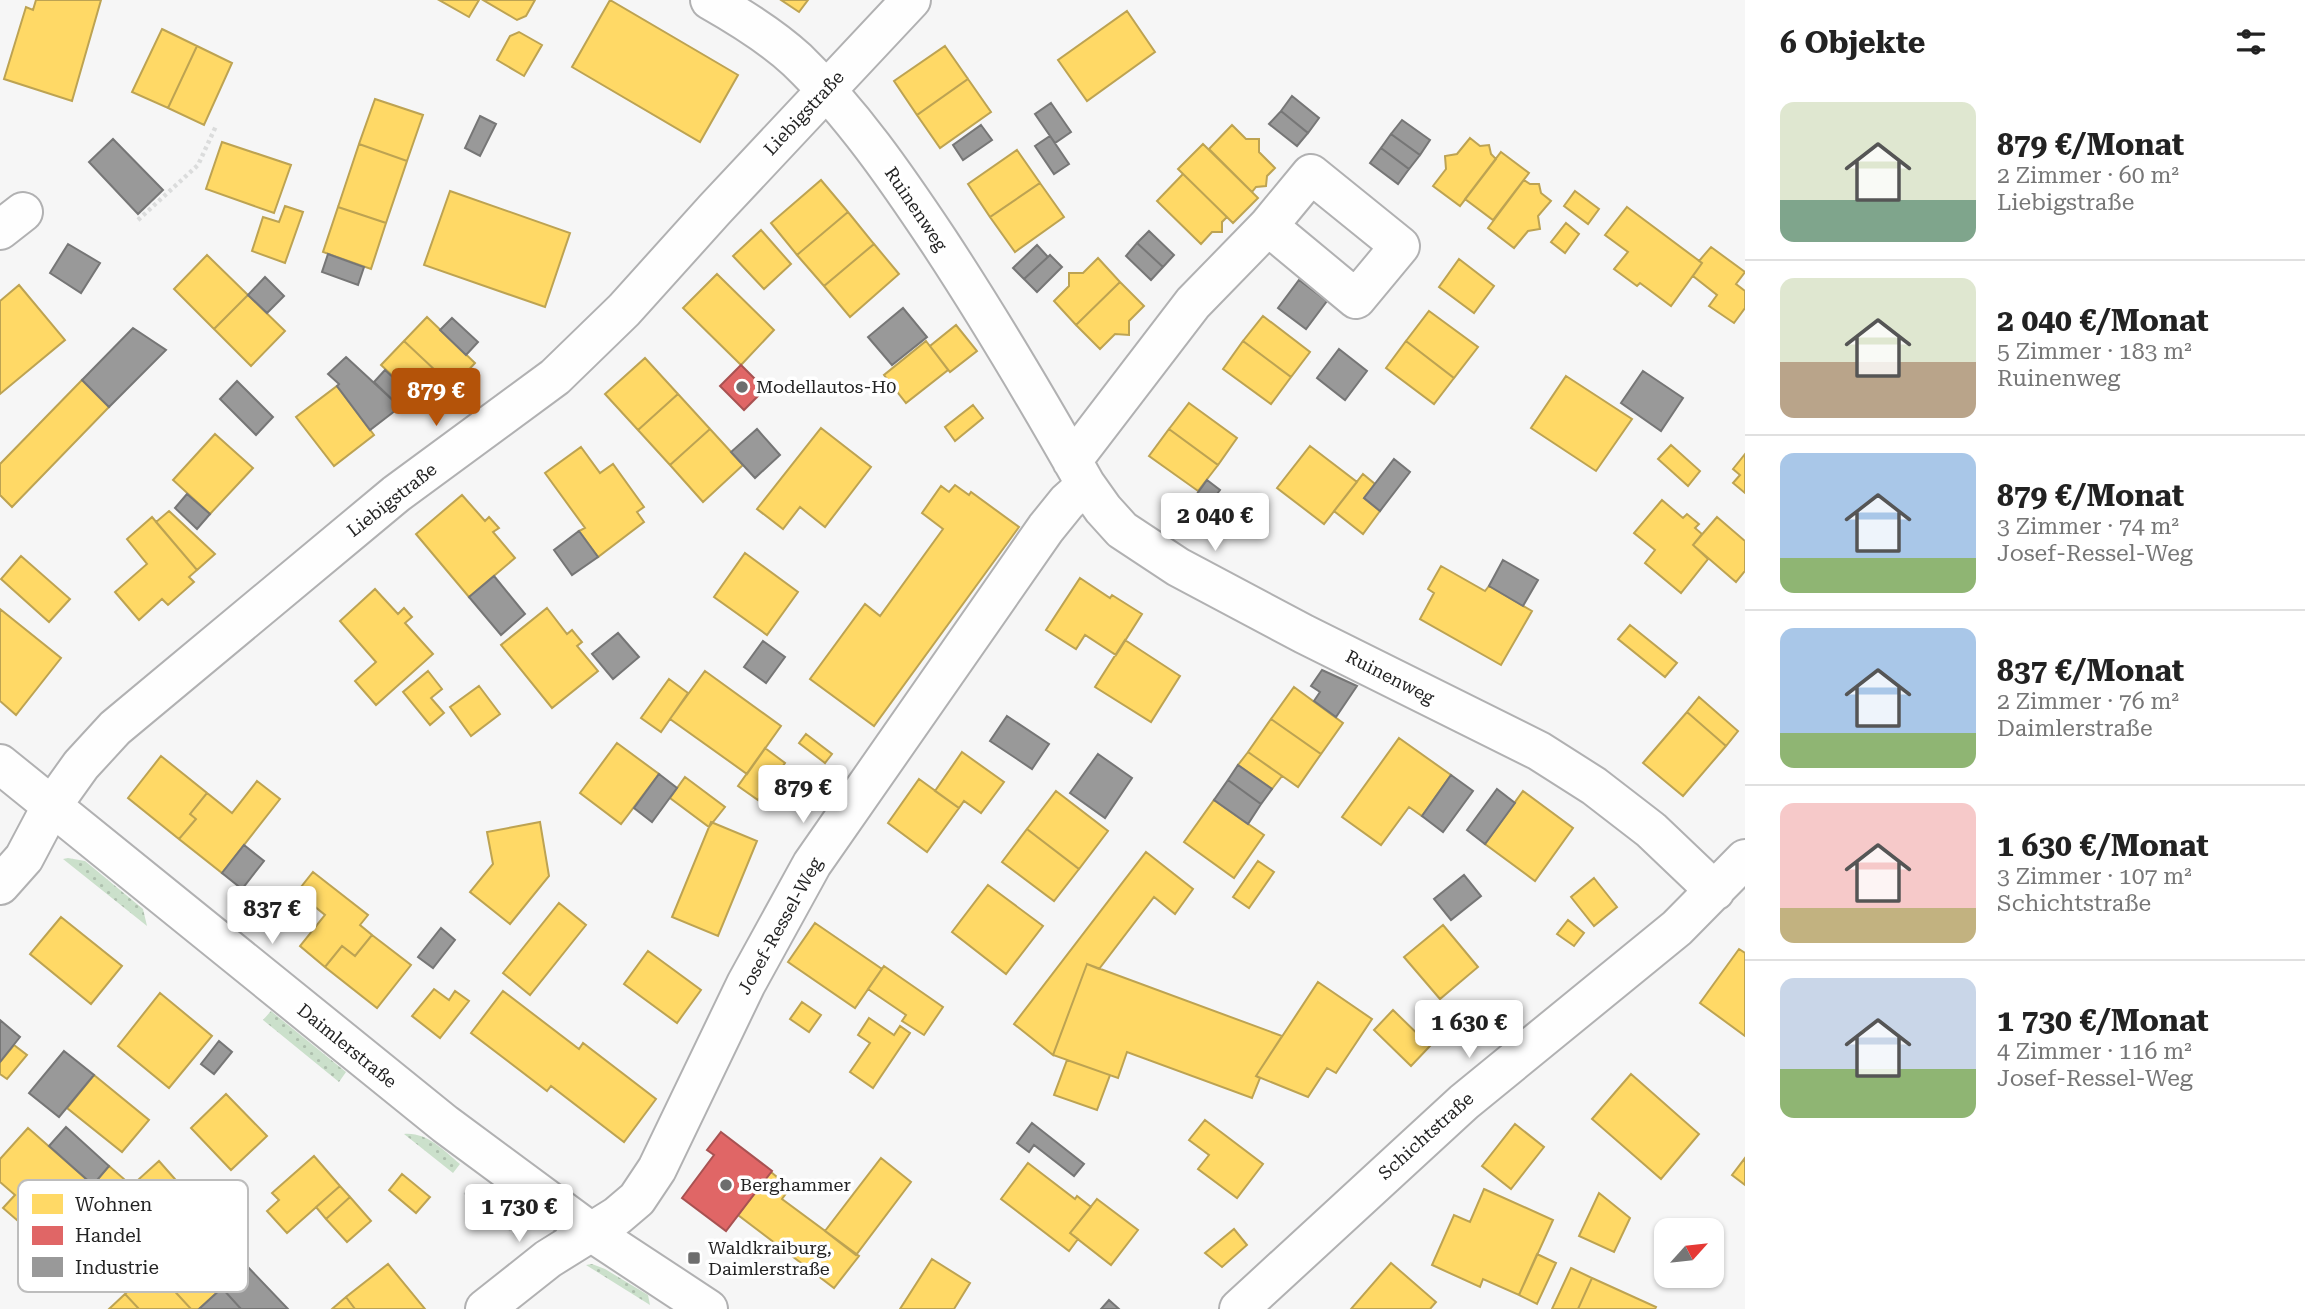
<!DOCTYPE html>
<html lang="de">
<meta charset="utf-8">
<style>
body{margin:0;font-family:"Roboto Serif",serif;background:#f2f2f2;color:#222;height:100vh;display:flex;flex-direction:column;font-size:26px;white-space:nowrap}
*{box-sizing:border-box;margin:0}
p{font-size:23px;color:#767676}
.icon{flex:none;width:38px;height:38px;fill:none;stroke:currentColor;stroke-width:2;stroke-linecap:round;stroke-linejoin:round}
.map{position:relative;flex:1;overflow:hidden}
.drawer{display:flex;flex-direction:column;background:#fff;width:560px}
.drawer>*{flex:none}
.needle{width:46px;rotate:63deg}
.buttons{position:absolute;left:1654px;top:1218px;display:grid;gap:14px}
.buttons a{display:grid;place-items:center;width:70px;height:70px;border-radius:14px;background:#fff;box-shadow:0 2px 5px #0004;font-size:35px}
.price{position:absolute;translate:-50% -60px;padding:0 16px;border-radius:7px;background:#fff;color:#222;font-size:23px;line-height:46px;filter:drop-shadow(0 2px 4px #0008)}
.price::after{content:'';position:absolute;left:50%;top:42px;width:21px;height:16px;margin-left:-10px;background:inherit;clip-path:polygon(0 0,100% 0,50% 100%)}
.price.on{background:#b45309;color:#fff}
ul{padding:0;list-style:none}
li{display:flex;align-items:center;gap:21px;height:175px;padding:0 35px}
li+li{border-top:2px solid #e0e0e0}
li span{display:grid;place-items:center;flex:none;width:196px;height:140px;border-radius:14px;color:#555}
li>.icon{margin-inline-start:auto}
span .icon{width:84px;height:84px;fill:#fffc;stroke-width:1}
li b{font-size:30px}
h2{display:flex;justify-content:space-between;align-items:center;height:84px;padding:0 35px;font-size:30px}
main{display:flex;flex:1;min-height:0}
.map>svg:first-child{display:block}
</style>
<main>
<div class="map">
<svg width="1745" height="1309" viewBox="0 0 1745 1309">
<defs>
<pattern id="grass-dots" width="8" height="8" patternUnits="userSpaceOnUse" patternTransform="scale(1.75)"><rect width="8" height="8" fill="#cbe0cb"/><path d="M2 2h.1M6 6h.1" fill="none" stroke="#aec0ae" stroke-width="1.8" stroke-linecap="round"/></pattern>
</defs>
<rect width="100%" height="100%" fill="#f6f6f6"/>
<!-- grass -->
<path fill="url(#grass-dots)" d="M68,858L85,861L143,909L147,926L63,859Z
M271,1011L346,1072L339,1082L263,1020Z
M404,1134C427,1132 443,1150 460,1164L453,1173Z
M592,1264L605,1269L648,1295L650,1305L586,1265Z"/>
<!-- homes -->
<path fill="#ffd966" stroke="#bda352" stroke-width="2" d="M36,0H101L72,101L4,79L26,7L33,10Z
M439,0H479L469,17Z
M483,0H535L526,16L517,20Z
M610,0L738,75L700,142L572,67Z
M781,0H808L799,12Z
M1127,11L1155,52L1087,101L1058,60Z
M162,29L197,46L168,108L132,92Z
M519,32L542,45L524,76L497,60L510,36Z
M197,46L232,63L204,125L168,108Z
M945,46L968,79L917,115L894,81Z
M968,79L991,112L940,148L917,115Z
M375,99L423,115L407,161L359,144Z
M1232,125L1246,139H1259V152L1275,168L1267,176L1266,186L1256,187L1252,192L1209,149Z
M1470,138L1480,146L1489,145L1491,154L1496,159L1460,206L1433,186L1446,169L1445,156L1457,154Z
M222,142L291,165L274,213L206,189Z
M359,144L407,161L386,223L338,207Z
M1203,144L1258,198L1233,223L1178,169Z
M1017,150L1040,183L990,217L968,184Z
M1501,152L1529,173L1493,220L1465,199Z
M1183,174L1227,217L1222,222V232H1212L1201,244L1157,201Z
M821,180L848,212L797,255L771,223Z
M1524,180L1530,184H1539L1541,193L1551,201L1538,216L1540,229L1528,231L1514,248L1488,228Z
M1040,183L1064,217L1015,252L990,217Z
M450,191L570,233L545,307L424,265Z
M1575,191L1599,209L1588,224L1564,206Z
M285,206L303,212L285,263L252,251L263,217L279,222Z
M338,207L386,223L371,269L323,252Z
M1627,207L1702,263L1671,306L1640,283L1637,286L1614,269L1628,252L1605,235Z
M848,212L874,244L824,286L797,255Z
M1566,223L1579,234L1565,253L1551,242Z
M761,230L791,264L764,289L733,256Z
M874,244L899,274L850,317L824,286Z
M1711,247L1745,272L1736,284L1745,291V308L1734,323L1709,306L1717,295L1693,276L1702,263L1699,261Z
M207,255L248,295L214,329L174,289Z
M1098,258L1120,282L1076,325L1054,301L1069,286V273H1083Z
M1459,259L1494,286L1474,313L1439,287Z
M717,274L774,330L741,365L683,308Z
M1120,282L1144,306L1129,321V335L1115,334L1100,349L1076,325Z
M19,285L65,340L0,394V301Z
M248,295L285,331L251,366L214,329Z
M1429,311L1478,347L1454,378L1406,341Z
M1263,316L1310,352L1291,377L1243,341Z
M427,317L475,363L453,387L404,341Z
M956,325L977,351L950,372L930,346Z
M404,341L453,387L430,411L381,365Z
M926,341L948,370L906,403L884,375Z
M1243,341L1291,377L1271,404L1223,369Z
M1406,341L1454,378L1434,404L1386,368Z
M645,358L678,394L638,430L605,394Z
M1566,376L1632,419L1596,471L1531,428Z
M82,380L109,407L12,507L0,495V464Z
M337,386L374,435L334,466L296,417Z
M678,394L710,429L670,465L638,430Z
M1189,403L1237,438L1218,465L1169,429Z
M973,405L983,418L955,441L945,427Z
M821,428L871,467L825,527L800,507L783,529L757,509Z
M710,429L743,465L703,502L670,465Z
M1169,429L1218,465L1198,491L1149,456Z
M215,434L253,468L210,514L173,480Z
M1671,445L1700,471L1688,486L1658,459Z
M1310,446L1357,482L1324,524L1277,488Z
M581,447L600,473L613,464L644,507L637,512L644,522L598,557L579,531L585,528L545,473Z
M1745,454V493L1733,483L1740,475L1733,469Z
M1363,474L1375,484L1364,498L1380,511L1363,534L1334,511Z
M955,485L969,495L971,492L1019,527L874,726L810,679L865,604L880,616L943,529L922,513L941,486L949,492Z
M462,495L485,521L489,517L499,528L493,532L515,558L469,597L416,534Z
M1662,500L1683,518L1687,514L1699,524L1695,528L1702,534L1693,545L1708,559L1681,593L1645,563L1655,550L1634,533Z
M169,511L215,554L197,570L156,522Z
M152,517L197,570L189,577L194,582L168,605L162,599L139,620L115,592L147,564L127,539Z
M1717,517L1745,541V571L1736,582L1693,545Z
M745,553L798,592L767,635L714,597Z
M21,556L70,599L49,622L1,579Z
M1441,566L1485,591L1489,586L1532,611L1501,665L1420,619L1434,593L1428,589Z
M1080,578L1110,598L1112,595L1142,614L1116,655L1085,635L1076,649L1046,630Z
M375,589L398,614L404,608L412,617L405,623L433,654L376,705L355,681L376,662L340,621Z
M547,608L567,634L572,630L582,642L577,646L598,671L552,708L501,645Z
M0,609L61,658L16,715L0,701Z
M1630,625L1677,663L1665,677L1618,639Z
M1125,640L1180,676L1151,722L1095,687Z
M428,671L442,689L431,698L444,713L430,725L403,692Z
M705,671L781,726L747,774L670,719Z
M669,679L688,693L661,732L641,718Z
M479,686L500,714L471,736L450,707Z
M1294,687L1343,723L1321,754L1271,719Z
M1699,697L1738,731L1726,746L1687,712Z
M1687,712L1726,746L1683,796L1643,763Z
M1271,719L1321,754L1298,787L1248,752Z
M806,734L832,754L825,763L799,743Z
M1399,738L1451,775L1422,816L1409,807L1381,845L1342,817Z
M617,743L659,774L621,824L580,793Z
M765,748L785,763L758,800L738,786Z
M962,752L1004,782L981,813L964,801L959,808L935,791Z
M1248,752L1282,776L1272,789L1238,765Z
M161,756L207,793L190,814L196,819L179,839L128,798Z
M685,777L725,807L709,827L670,798Z
M919,779L959,808L927,852L888,823Z
M257,781L280,799L222,873L179,839L196,819L190,814L207,793L232,813Z
M1056,791L1108,831L1079,869L1027,829Z
M1523,791L1573,828L1535,881L1485,844Z
M1214,800L1264,835L1234,878L1184,842Z
M540,822L549,876L510,924L470,892L493,864L487,832Z
M711,822L757,841L718,936L672,917Z
M1027,829L1079,869L1054,901L1002,862Z
M1146,852L1193,889L1175,914L1154,897L1099,969L1087,964L1053,1055L1014,1024Z
M1258,861L1274,872L1249,908L1233,897Z
M313,872L368,915L360,925L372,935L355,956L342,946L325,967L300,946L325,915L297,892Z
M1594,878L1617,907L1594,926L1571,897Z
M988,885L1043,926L1006,974L952,932Z
M559,903L586,925L530,995L503,973Z
M61,917L122,966L91,1004L30,954Z
M1568,920L1584,933L1574,946L1557,934Z
M815,923L882,969L855,1008L788,962Z
M1443,925L1478,967L1440,999L1404,957Z
M372,935L411,965L377,1008L325,967L342,946L355,956Z
M1739,949L1745,953V1036L1700,1003Z
M648,951L701,990L677,1023L624,984Z
M1087,964L1282,1036L1256,1076L1260,1078L1252,1098L1127,1052L1118,1078L1053,1055Z
M884,966L943,1007L924,1035L902,1021L906,1015L868,989Z
M1318,982L1372,1019L1336,1073L1327,1068L1308,1097L1256,1076Z
M434,989L449,1000L455,991L469,1001L440,1038L412,1016Z
M503,991L579,1049L583,1043L656,1099L624,1142L551,1086L547,1091L471,1033Z
M160,993L212,1036L169,1088L118,1046Z
M802,1002L821,1015L809,1032L790,1019Z
M1393,1010L1430,1046L1411,1066L1374,1030Z
M869,1018L894,1035L900,1026L910,1033L873,1088L850,1072L870,1043L858,1035Z
M14,1045L27,1055L7,1079L0,1074V1062Z
M1067,1060L1110,1075L1097,1110L1054,1095Z
M1631,1074L1699,1134L1661,1179L1592,1119Z
M94,1075L149,1120L122,1152L67,1108Z
M226,1094L267,1136L231,1170L191,1128Z
M1205,1120L1263,1164L1237,1198L1198,1169L1209,1155L1189,1140Z
M1515,1124L1544,1147L1511,1189L1482,1166Z
M28,1128L93,1185L55,1227L45,1218L32,1233L3,1208L15,1195L0,1182V1159Z
M314,1156L340,1186L287,1233L267,1211L279,1200L272,1193Z
M881,1158L911,1182L856,1255L825,1231Z
M1745,1158V1185L1732,1175Z
M159,1161L196,1203L175,1221L139,1179Z
M1028,1163L1075,1199L1077,1196L1091,1207L1070,1233L1078,1239L1069,1251L1001,1199Z
M109,1166L124,1179L98,1209L82,1196Z
M771,1172L790,1188L782,1199L859,1256L834,1288L738,1215Z
M402,1174L430,1197L416,1213L389,1190Z
M340,1186L350,1197L326,1219L316,1207Z
M1484,1189L1553,1220L1519,1295L1483,1279L1480,1287L1432,1265L1454,1215L1470,1222Z
M1599,1193L1630,1218L1614,1252L1579,1236Z
M350,1197L371,1221L347,1242L326,1219Z
M1097,1199L1138,1230L1111,1265L1070,1233Z
M1234,1229L1247,1245L1222,1267L1205,1253Z
M174,1236L222,1288L199,1309H191L147,1261Z
M1537,1254L1556,1263L1537,1304L1519,1295Z
M932,1259L970,1283L954,1309H900Z
M1391,1263L1436,1302L1430,1309H1351Z
M388,1264L425,1309H355L346,1297Z
M153,1268L191,1309H139L125,1294Z
M1571,1268L1592,1278L1578,1309H1552Z
M1592,1278L1656,1307L1655,1309H1578Z
M125,1294L139,1309H109Z
M346,1297L355,1309H332Z"/>
<!-- shops -->
<path fill="#e06666" stroke="#a85252" stroke-width="2" d="M741,365L765,389L744,410L720,386Z
M721,1132L772,1171L726,1231L682,1198L714,1155L707,1150Z"/>
<!-- industry -->
<path fill="#999" stroke="#767676" stroke-width="2" d="M1292,96L1319,118L1308,133L1281,111Z
M1051,103L1071,132L1055,143L1035,114Z
M1281,111L1308,133L1297,146L1269,124Z
M480,116L496,124L480,156L465,148Z
M1402,120L1430,140L1420,155L1391,134Z
M981,125L992,140L963,160L953,145Z
M1391,134L1420,155L1409,169L1381,148Z
M1050,136L1069,164L1054,174L1035,146Z
M113,139L163,190L138,214L89,162Z
M1381,148L1409,169L1398,184L1370,163Z
M1149,231L1174,255L1163,267L1137,243Z
M1137,243L1163,267L1151,280L1126,256Z
M68,244L100,263L81,293L50,273Z
M1037,245L1048,257L1024,279L1013,268Z
M328,254L364,267L358,285L322,272Z
M1050,255L1062,267L1037,292L1024,279Z
M265,277L284,296L267,313L248,295Z
M1299,280L1327,301L1306,329L1278,308Z
M903,308L927,337L892,365L868,337Z
M452,318L478,342L466,355L440,330Z
M133,328L166,350L109,407L82,380Z
M1339,349L1367,371L1345,400L1317,378Z
M346,357L400,407L370,430L337,386L339,384L328,374Z
M385,370L411,394L400,407L374,382Z
M1643,371L1683,398L1661,431L1621,403Z
M237,381L273,417L256,435L220,399Z
M757,429L780,455L755,478L731,452Z
M1394,459L1410,472L1380,511L1364,498Z
M1207,480L1220,490L1199,518L1186,509Z
M187,494L210,514L197,529L175,508Z
M579,531L598,557L572,575L554,550Z
M1503,560L1538,580L1523,606L1489,586Z
M494,576L525,614L501,635L469,597Z
M618,633L639,657L613,679L592,654Z
M763,641L785,657L766,683L744,667Z
M1322,670L1357,686L1336,717L1314,701L1320,692L1311,686Z
M1007,716L1049,744L1032,769L990,741Z
M1098,754L1132,778L1105,818L1070,793Z
M1238,765L1272,789L1261,804L1228,780Z
M659,774L677,788L652,822L634,808Z
M1451,775L1473,791L1443,832L1422,816Z
M1228,780L1261,804L1248,824L1214,800Z
M1497,789L1515,803L1485,844L1467,830Z
M244,845L264,861L242,889L222,873Z
M1464,875L1481,896L1451,920L1434,899Z
M441,928L455,940L433,968L418,957Z
M0,1020L20,1037L0,1062Z
M219,1041L232,1052L214,1074L201,1064Z
M64,1051L94,1075L59,1117L29,1093Z
M1032,1123L1084,1164L1074,1176L1034,1145L1029,1152L1017,1143Z
M66,1127L109,1166L93,1185L49,1146Z
M246,1265L288,1309H241L222,1288Z
M222,1288L241,1309H199Z
M1109,1300L1119,1309H1101Z"/>
<g fill="none" stroke-linecap="round" stroke-linejoin="round">
<defs>
<path id="minor" d="M710,0C740,17 771,36 797,60C852,113 896,177 938,240C990,319 1039,402 1086,485L1103,509L1122,530L1178,567L1304,634L1539,751L1594,786L1651,830L1715,891
M0,230L23,212
M1072,461L1193,303L1268,226L1311,174L1400,246L1356,299L1268,226
M0,764L445,1124L591,1232L708,1309
M0,885L24,858L51,807L81,765L115,728L396,494L555,377L624,310L715,209L911,0
M485,1309L548,1259L617,1216L637,1199L657,1169L746,984L812,864L1046,528L1067,502L1086,485
M1239,1309L1464,1102L1677,928L1745,859"/>
</defs>
<!-- minor casing -->
<use href="#minor" stroke="#b1b1b2" stroke-width="42"/>
<!-- path -->
<path stroke="#dbdcdc" stroke-width="4.5" stroke-dasharray="3.5 3.5" stroke-linecap="butt" d="M138,220L198,165L216,126
M465,1192L518,1235"/>
<!-- minor -->
<use href="#minor" stroke="#fefefe" stroke-width="38"/>
</g>
<!-- markers -->
<g fill="#6e6e6e" stroke="#fff" stroke-width="2.5">
<circle cx="742" cy="387" r="7"/>
<circle cx="726" cy="1185" r="7"/>
<rect x="687" y="1251" width="14" height="14" rx="3.5"/>
</g>
<g text-anchor="middle" stroke-width="7" stroke-linejoin="round" paint-order="stroke">
<!-- street labels -->
<g font-size="18" fill="#242424" stroke="#fff">
<text transform="translate(804 113) rotate(-47)" y="6">Liebigstraße</text>
<text transform="translate(916 209) rotate(56)" y="6">Ruinenweg</text>
<text transform="translate(392 500) rotate(-38)" y="6">Liebigstraße</text>
<text transform="translate(1390 677) rotate(27)" y="6">Ruinenweg</text>
<text transform="translate(780 926) rotate(-61)" y="6">Josef-Ressel-Weg</text>
<text transform="translate(347 1046) rotate(39)" y="6">Daimlerstraße</text>
<text transform="translate(1426 1136) rotate(-42)" y="6">Schichtstraße</text>
</g>
<!-- poi labels -->
<g font-size="18" fill="#242424" stroke="#fff" text-anchor="start">
<text x="756" y="393">Modellautos-H0</text>
<text x="740" y="1191">Berghammer</text>
<text x="708" y="1254">Waldkraiburg,<tspan x="708" dy="21">Daimlerstraße</tspan></text>
</g>
</g>
<!-- legend -->
<rect x="18" y="1180" width="230" height="112" rx="10" fill="#fff" stroke="#bdbdbd" stroke-width="2"/>
<rect x="32" y="1194" width="31" height="20" fill="#ffd966"/>
<rect x="32" y="1226" width="31" height="19" fill="#e06666"/>
<rect x="32" y="1257" width="31" height="20" fill="#999"/>
<g font-size="19" fill="#242424">
<text x="75" y="1211">Wohnen</text>
<text x="75" y="1242">Handel</text>
<text x="75" y="1274">Industrie</text>
</g>
</svg>
<div class="buttons">
<a><svg class="needle" viewBox="-14 -14 28 28"><path d="M0-13l5 13h-10z" fill="#e53935"/><path d="M0 13l5-13h-10z" fill="#767676"/></svg></a>
</div>
<b class="price on" style="left:436px;top:428px">879 €</b>
<b class="price" style="left:1215px;top:553px">2 040 €</b>
<b class="price" style="left:803px;top:825px">879 €</b>
<b class="price" style="left:272px;top:946px">837 €</b>
<b class="price" style="left:1469px;top:1060px">1 630 €</b>
<b class="price" style="left:519px;top:1244px">1 730 €</b>
</div>
<section class="drawer">
<h2>6 Objekte<svg class="icon" aria-label="filters" viewBox="0 0 24 24"><path d="M4 7h16M4 17h16"/><circle cx="9" cy="7" r="2"/><circle cx="15" cy="17" r="2"/></svg></h2>
<ul>
<li><span style="background:linear-gradient(#dfe7d0 70%,#7fa58c 0)"><svg class="icon" aria-label="home" viewBox="0 0 24 24"><path d="M3 11l9-7 9 7M6 9v11h12V9"/></svg></span><div><b>879 €/Monat</b><p>2 Zimmer · 60 m²</p><p>Liebigstraße</p></div></li>
<li><span style="background:linear-gradient(#dfe7d0 60%,#b9a48a 0)"><svg class="icon" aria-label="home" viewBox="0 0 24 24"><path d="M3 11l9-7 9 7M6 9v11h12V9"/></svg></span><div><b>2 040 €/Monat</b><p>5 Zimmer · 183 m²</p><p>Ruinenweg</p></div></li>
<li><span style="background:linear-gradient(#a9c7e8 75%,#8fb573 0)"><svg class="icon" aria-label="home" viewBox="0 0 24 24"><path d="M3 11l9-7 9 7M6 9v11h12V9"/></svg></span><div><b>879 €/Monat</b><p>3 Zimmer · 74 m²</p><p>Josef-Ressel-Weg</p></div></li>
<li><span style="background:linear-gradient(#a9c7e8 75%,#8fb573 0)"><svg class="icon" aria-label="home" viewBox="0 0 24 24"><path d="M3 11l9-7 9 7M6 9v11h12V9"/></svg></span><div><b>837 €/Monat</b><p>2 Zimmer · 76 m²</p><p>Daimlerstraße</p></div></li>
<li><span style="background:linear-gradient(#f6c9c9 75%,#c2b280 0)"><svg class="icon" aria-label="home" viewBox="0 0 24 24"><path d="M3 11l9-7 9 7M6 9v11h12V9"/></svg></span><div><b>1 630 €/Monat</b><p>3 Zimmer · 107 m²</p><p>Schichtstraße</p></div></li>
<li><span style="background:linear-gradient(#c9d6e8 65%,#8fb573 0)"><svg class="icon" aria-label="home" viewBox="0 0 24 24"><path d="M3 11l9-7 9 7M6 9v11h12V9"/></svg></span><div><b>1 730 €/Monat</b><p>4 Zimmer · 116 m²</p><p>Josef-Ressel-Weg</p></div></li>
</ul>
</section>
</main>
